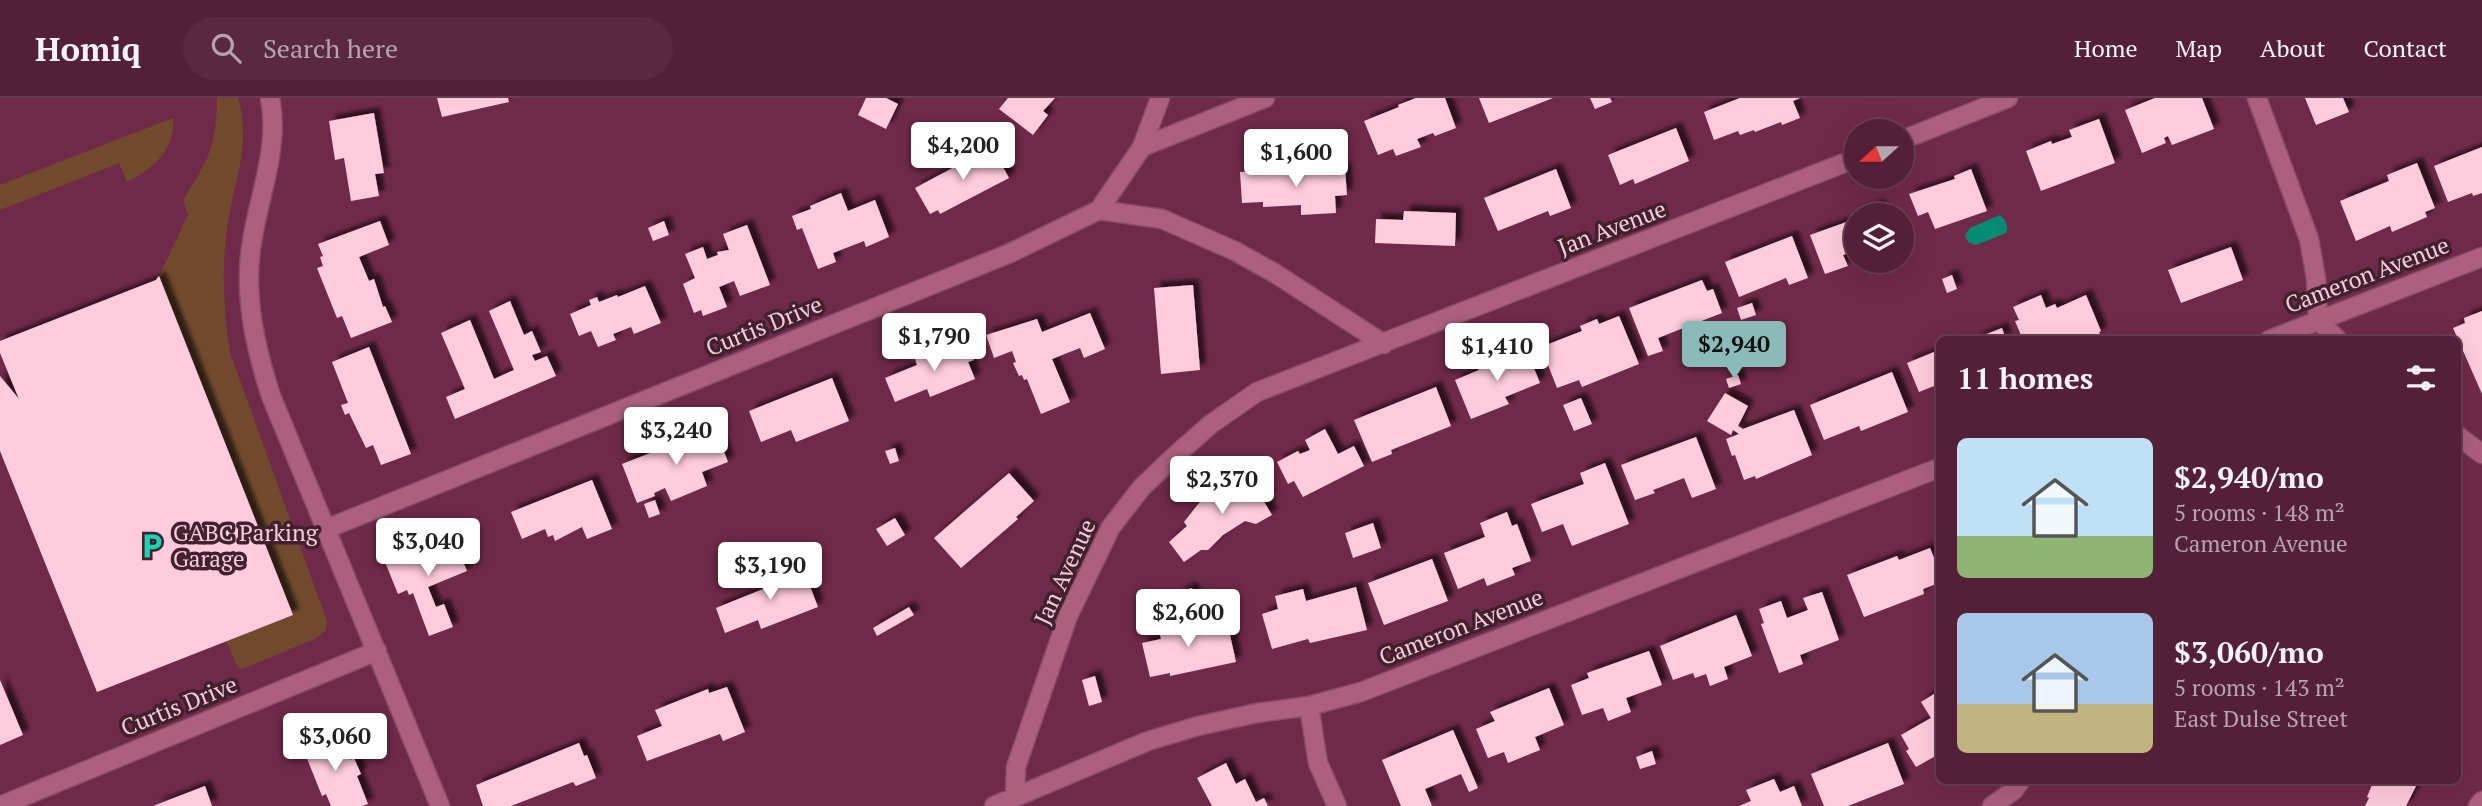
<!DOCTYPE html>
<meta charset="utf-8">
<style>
body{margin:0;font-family:"PT Serif",serif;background:#5a283f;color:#f1f3f6;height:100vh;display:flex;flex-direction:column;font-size:26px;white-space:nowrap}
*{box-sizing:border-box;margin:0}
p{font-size:23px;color:#b5a3ad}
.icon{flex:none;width:38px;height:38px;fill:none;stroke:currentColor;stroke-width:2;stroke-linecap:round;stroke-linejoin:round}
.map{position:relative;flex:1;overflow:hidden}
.details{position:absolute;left:1936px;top:238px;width:525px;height:448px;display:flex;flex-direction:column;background:#542037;border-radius:10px;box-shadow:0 7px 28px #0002,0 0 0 2px #6a3e52}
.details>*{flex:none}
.needle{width:46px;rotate:249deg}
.buttons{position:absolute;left:1844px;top:21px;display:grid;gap:14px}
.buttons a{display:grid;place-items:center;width:70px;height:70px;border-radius:50%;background:#542037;box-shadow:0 7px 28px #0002,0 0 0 2px #6a3e52;font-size:35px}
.price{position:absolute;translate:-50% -60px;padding:0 16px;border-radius:7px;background:#fff;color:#222;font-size:23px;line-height:46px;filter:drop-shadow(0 2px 4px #0008)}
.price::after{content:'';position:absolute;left:50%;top:42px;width:21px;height:16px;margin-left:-10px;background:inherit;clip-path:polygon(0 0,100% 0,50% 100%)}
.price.selected{background:#8bbbb9;color:#111}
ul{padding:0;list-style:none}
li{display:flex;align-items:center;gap:21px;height:175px;padding:0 21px}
li span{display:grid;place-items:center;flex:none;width:196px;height:140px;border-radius:10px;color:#555}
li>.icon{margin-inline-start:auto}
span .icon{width:84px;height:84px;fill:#fffc;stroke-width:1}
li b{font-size:30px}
h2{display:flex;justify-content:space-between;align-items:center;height:84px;padding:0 21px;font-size:30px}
header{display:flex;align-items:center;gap:42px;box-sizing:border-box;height:98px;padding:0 35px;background:#542037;border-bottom:2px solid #6a3e52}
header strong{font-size:33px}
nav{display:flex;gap:38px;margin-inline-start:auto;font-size:24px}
.search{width:490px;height:63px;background:#5a283f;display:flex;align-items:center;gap:18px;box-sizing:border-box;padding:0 24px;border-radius:38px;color:#b5a3ad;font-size:26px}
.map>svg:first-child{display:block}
</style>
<header>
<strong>Homiq</strong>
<div class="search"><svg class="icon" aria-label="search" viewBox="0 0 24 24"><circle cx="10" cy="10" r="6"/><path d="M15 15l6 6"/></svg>Search here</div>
<nav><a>Home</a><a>Map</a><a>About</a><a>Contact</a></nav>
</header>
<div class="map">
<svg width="2482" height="708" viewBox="0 0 2482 708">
<defs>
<filter id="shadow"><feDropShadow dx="6" dy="-6" stdDeviation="2" flood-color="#0009"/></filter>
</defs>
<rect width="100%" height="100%" fill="#702a49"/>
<!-- green -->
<path fill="#714a2e" d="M217,0H238C252,49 233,84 227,132C221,173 224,214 230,255L327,523L326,532L317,540L245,570H238L226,543L293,516L159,178L188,117L183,102C209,61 216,49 217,0Z
M173,20C176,51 153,71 127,84L119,65L0,112V87Z"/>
<!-- water -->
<path fill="#068b74" d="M2000,117C2005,120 2009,129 2006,135L1976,147L1968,144L1965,137L1970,130Z"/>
<!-- building -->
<path fill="#ffcbdd" filter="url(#shadow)" d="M437,0H508L509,4L442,19Z
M866,0H886L898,6L886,31L858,17Z
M1008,0H1055L1043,13L1048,17L1033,37L999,11Z
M1416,0H1445L1456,30L1435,38L1433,35L1417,41L1421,49L1396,58L1393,51L1378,57L1364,23L1399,9L1398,7Z
M1479,0H1553L1489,25Z
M1590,0H1610L1612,4L1595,11Z
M1740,0H1800L1793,3L1800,20L1782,27L1781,24L1755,34L1754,32L1740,37L1738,33L1714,42L1704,14Z
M2155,0H2202L2214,31L2172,47L2168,38L2164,40L2166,45L2142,55L2125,12Z
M2305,0H2343L2349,14L2316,27Z
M374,15L384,75L375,76L379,98L351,103L344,60L335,62L329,23Z
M2099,21L2115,65L2041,93L2026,53L2051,43L2052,46L2072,39L2069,32Z
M1676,30L1689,63L1635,86L1633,81L1620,87L1608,57Z
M992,49L1009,80L940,116L938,112L930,116L915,90Z
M2482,49V95L2473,98L2472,95L2448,104L2434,68Z
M1330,50V68H1305V51Z
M2417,65L2435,110L2425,114L2427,119L2392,134L2390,128L2356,143L2340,103L2389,83L2387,77Z
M1333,69V71H1345L1347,97L1335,98L1336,115L1301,117V107L1263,109V104L1242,105L1240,74Z
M1556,71L1571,110L1550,118L1548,113L1498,133L1484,100Z
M1971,71L1987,113L1935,131L1928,114L1918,118L1909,96L1955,81L1954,78Z
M841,95L848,113L875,102L889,139L866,149L864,143L833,155L836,164L818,171L802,130L797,132L792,118L811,111L810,108Z
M1879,107L1883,117H1857V152L1843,157L1848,168L1825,176L1810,137L1855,121L1851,117Z
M1404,113L1456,115L1455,148L1375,145L1376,121L1403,122Z
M380,123L389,147L359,159L369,183L374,181L383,209L385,208L392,224L351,240L342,218L337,220L317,170L323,168L320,159L323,158L318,146Z
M664,123L669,137L653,143L648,130Z
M747,127L770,187L740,198L734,183L719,189L727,209L703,218L701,212L694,215L683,186L695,180L685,156L703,149L707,161L718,157L717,154L729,152L723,136Z
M1792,138L1808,180L1789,187L1786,180L1739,199L1725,164Z
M2231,149L2243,182L2181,205L2168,172Z
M1952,177L1957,191L1947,195L1942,181Z
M159,178L293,517L97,594L0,353V278L19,301L0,255V243L156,182Z
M1702,182L1707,193L1713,191L1722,215L1658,240L1663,253L1648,258L1629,210Z
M1193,187L1200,272L1161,276L1154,190Z
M645,188L661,225L634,236L631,229L613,236L616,242L598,249L591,233L579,238L570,216L591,207L589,202L597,199L599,204L617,197L618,199Z
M2041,197L2046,210L2055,206L2057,210L2086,197L2101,233L2099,234L2100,236L2082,242H2023L2015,223L2019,222L2013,209Z
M510,203L524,237L532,233L541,254L532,257L535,263L547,258L556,278L455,321L446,299L465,291L441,235L470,222L494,281L514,272L489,213Z
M1752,205L1756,217L1741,222L1737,210Z
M2482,213V296L2453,230L2465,225L2464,220Z
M1090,215L1105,251L1084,260L1080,250L1052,261L1070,304L1041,316L1027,281L1024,282L1022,277L1019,278L1013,265L1016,264L1012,253L994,260L986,237L1037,221L1042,234Z
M1619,218L1639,266L1582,289L1579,282L1557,290L1541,249L1582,233L1580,228L1597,221L1599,226Z
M2002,230L2006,242H1974V241Z
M965,241L974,262L968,264L975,281L930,299L927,291L895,304L885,280L917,267L915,261Z
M369,249L411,356L381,367L373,347L366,350L349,315L345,317L341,307L348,305L332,264Z
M1939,252V286L1919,294L1907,265Z
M1527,253L1540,285L1505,299L1509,306L1471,321L1455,282L1479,272L1477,269L1511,255L1512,258Z
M1892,274L1908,314L1861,333L1859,328L1824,342L1810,307Z
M1738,277L1741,286L1729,290L1726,281Z
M832,280L849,323L796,344L791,332L761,344L749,313Z
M1436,289L1451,328L1391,352L1392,356L1372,364L1354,322Z
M1725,295L1748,308L1738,328L1743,331L1794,312L1812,357L1756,381L1755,378L1744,382L1735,357L1732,358L1726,341L1739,336L1733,332L1731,337L1707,323Z
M1581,300L1592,326L1574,333L1563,307Z
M715,330L728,364L702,374L707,388L671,403L665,390L654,395L655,398L637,405L622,366Z
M1325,331L1338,356L1354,348L1364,368L1303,399L1294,383L1288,386L1277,364L1298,353L1300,356L1310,352L1305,342Z
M1696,339L1716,391L1692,400L1684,380L1653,392L1655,395L1635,402L1621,367Z
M895,350L899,363L890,366L885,353Z
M1605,365L1629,426L1572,448L1563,426L1542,434L1531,406L1584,386L1580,375Z
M1254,373L1269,399L1263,402L1272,417L1256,426L1245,423L1223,437L1208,452H1201L1184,464L1169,444L1187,428L1184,424L1199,405Z
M1009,375L1034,403L1016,419L1018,421L961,470L934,440Z
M592,382L612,431L587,441L582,429L555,443L553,437L548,439L545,431L522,441L511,414Z
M655,402L660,416L649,420L644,406Z
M1507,414L1512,428L1517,426L1531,463L1512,470L1515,477L1487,488L1484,480L1458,491L1444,455L1485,439L1480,425Z
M895,420L905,437L887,448L876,431Z
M1373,425L1381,450L1353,460L1345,435Z
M452,437L467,473L428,489L436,509L444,506L453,529L429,538L413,495L409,497L407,492L398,496L385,464L414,452L413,448L426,443L428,447Z
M1930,450L1939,472V485L1923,491L1924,496L1864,519L1847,477L1897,458L1899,462Z
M1432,461L1448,503L1384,527L1368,485Z
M792,469L795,476L804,473L818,509L761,531L758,522L725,535L716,510L768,489L764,479Z
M1356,489L1367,532L1310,545L1308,541L1272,551L1262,516L1278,511L1275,498L1303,491L1306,503Z
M1192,490L1195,500L1183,504L1179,494Z
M1822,494L1839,542L1800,557L1803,566L1779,575L1761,526L1764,525L1759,511L1781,503L1787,520L1808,512L1803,500Z
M909,509L914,517L877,538L873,530Z
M1736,517L1752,558L1724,569L1728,581L1710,588L1706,576L1695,580L1693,575L1673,582L1660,548Z
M1194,521L1197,534L1228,528L1236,564L1170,578V575L1150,579L1142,545L1161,541L1158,529Z
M1649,553L1662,587L1626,600L1631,614L1608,623L1603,610L1582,617L1571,587L1589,580L1587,575Z
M1095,578L1102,604L1089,608L1082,582Z
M0,582L23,637L0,647Z
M727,589L745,634L723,643L720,636L647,663L637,638L662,628L655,612L708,591L709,595Z
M1549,590L1564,627L1535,639L1540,652L1508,665L1504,654L1488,660L1476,631L1495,623L1490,614Z
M1939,593V656L1916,669L1906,653L1909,651L1901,637L1931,620L1921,604Z
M1453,632L1478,690L1469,694L1461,676L1425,691L1432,708H1401L1382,662Z
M340,638L350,662L354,660L361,676L357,678L368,706L362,708H331L326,696L322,698L302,648L323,640L325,644Z
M579,645L584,658L587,657L596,680L576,688L573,684L511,708H483L476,687Z
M1888,645L1904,686L1848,708H1824L1811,676Z
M1652,653L1656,666L1640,671L1636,659Z
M1226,665L1236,686L1245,681L1256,704L1264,700L1268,708H1212L1197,680Z
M1774,681L1780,694L1794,688L1802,708H1739L1751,703L1746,692Z
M2374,682H2419L2406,708H2365L2369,700L2367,699Z
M205,688L212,708H153Z"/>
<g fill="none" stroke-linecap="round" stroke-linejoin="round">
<defs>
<path id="street" d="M1902,42L2008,0
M1142,49L1265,0
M1099,112L1162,121L1235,153L1276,176L1384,246
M2269,242L2482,159
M326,431L1008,156L1099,112L1142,49L1160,0
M1309,608L1318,665L1337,708
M1015,699L1016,669L1068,518L1111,429L1142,389L1178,355L1211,326L1257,294L1857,60
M0,708L377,553
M994,708L1148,643L1198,628L1257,615L1309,608L1361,594L1939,370
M1992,708L2014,692L2021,682
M2478,708L2482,703"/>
<path id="secondary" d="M270,0C280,48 259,97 252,144C243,195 255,249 271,298L440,708
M2257,0L2309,141L2316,180L2318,222L2338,242
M2457,337L2482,356"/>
</defs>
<!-- street casing -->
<use href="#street" stroke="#894d69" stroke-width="21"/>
<!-- secondary casing -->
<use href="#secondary" stroke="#894d69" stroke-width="21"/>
<!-- street -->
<use href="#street" stroke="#ac607e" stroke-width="18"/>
<!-- secondary -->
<use href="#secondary" stroke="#ac607e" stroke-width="18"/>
</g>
<!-- icons -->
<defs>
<symbol id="parking-bare" viewBox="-9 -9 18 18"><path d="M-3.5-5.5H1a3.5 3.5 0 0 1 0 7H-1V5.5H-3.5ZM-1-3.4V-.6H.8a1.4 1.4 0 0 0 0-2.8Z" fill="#15d5b3" stroke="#41212e" stroke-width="2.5" paint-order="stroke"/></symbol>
</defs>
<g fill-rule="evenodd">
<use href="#parking-bare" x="133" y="429" width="38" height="38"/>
</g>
<g text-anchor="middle" stroke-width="7" stroke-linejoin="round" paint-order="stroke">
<!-- street labels -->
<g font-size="23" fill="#f6cbda" stroke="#41212e">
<text transform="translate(1612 130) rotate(-21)" y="8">Jan Avenue</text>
<text transform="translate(2367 177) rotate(-21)" y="8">Cameron Avenue</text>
<text transform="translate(764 228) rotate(-22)" y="8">Curtis Drive</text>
<text transform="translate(1065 474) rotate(-65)" y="8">Jan Avenue</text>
<text transform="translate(1461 529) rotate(-21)" y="8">Cameron Avenue</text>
<text transform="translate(179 608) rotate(-22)" y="8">Curtis Drive</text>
</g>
<!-- poi labels -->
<g font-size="23" fill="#f6cbda" stroke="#41212e" text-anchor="start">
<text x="173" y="443">GABC Parking<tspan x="173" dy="26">Garage</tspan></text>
</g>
</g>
</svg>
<div class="buttons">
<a><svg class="needle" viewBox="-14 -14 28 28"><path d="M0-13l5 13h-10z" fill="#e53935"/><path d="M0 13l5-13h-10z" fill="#b5a3ad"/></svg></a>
<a><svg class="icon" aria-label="layers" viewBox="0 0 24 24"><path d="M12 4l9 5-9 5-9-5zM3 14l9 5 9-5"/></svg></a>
</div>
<b class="price" style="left:963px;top:84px">$4,200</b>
<b class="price" style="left:1296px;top:91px">$1,600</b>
<b class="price" style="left:934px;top:275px">$1,790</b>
<b class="price selected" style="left:1734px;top:283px">$2,940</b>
<b class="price" style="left:1497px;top:285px">$1,410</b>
<b class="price" style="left:676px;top:369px">$3,240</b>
<b class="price" style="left:1222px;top:418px">$2,370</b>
<b class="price" style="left:428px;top:480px">$3,040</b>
<b class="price" style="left:770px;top:504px">$3,190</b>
<b class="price" style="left:1188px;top:551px">$2,600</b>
<b class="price" style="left:335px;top:675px">$3,060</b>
<section class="details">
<h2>11 homes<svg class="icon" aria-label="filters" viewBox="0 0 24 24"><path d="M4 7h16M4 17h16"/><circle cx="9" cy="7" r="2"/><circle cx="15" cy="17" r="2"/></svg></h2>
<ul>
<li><span style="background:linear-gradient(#bfe0f5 70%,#8fb573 0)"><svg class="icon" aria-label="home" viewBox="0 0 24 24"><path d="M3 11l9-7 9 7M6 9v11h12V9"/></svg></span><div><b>$2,940/mo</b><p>5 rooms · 148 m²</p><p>Cameron Avenue</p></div></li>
<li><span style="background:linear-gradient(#a9c7e8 65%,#c2b280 0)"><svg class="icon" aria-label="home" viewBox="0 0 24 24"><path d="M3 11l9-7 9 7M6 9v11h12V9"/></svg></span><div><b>$3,060/mo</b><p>5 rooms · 143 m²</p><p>East Dulse Street</p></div></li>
</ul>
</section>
</div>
